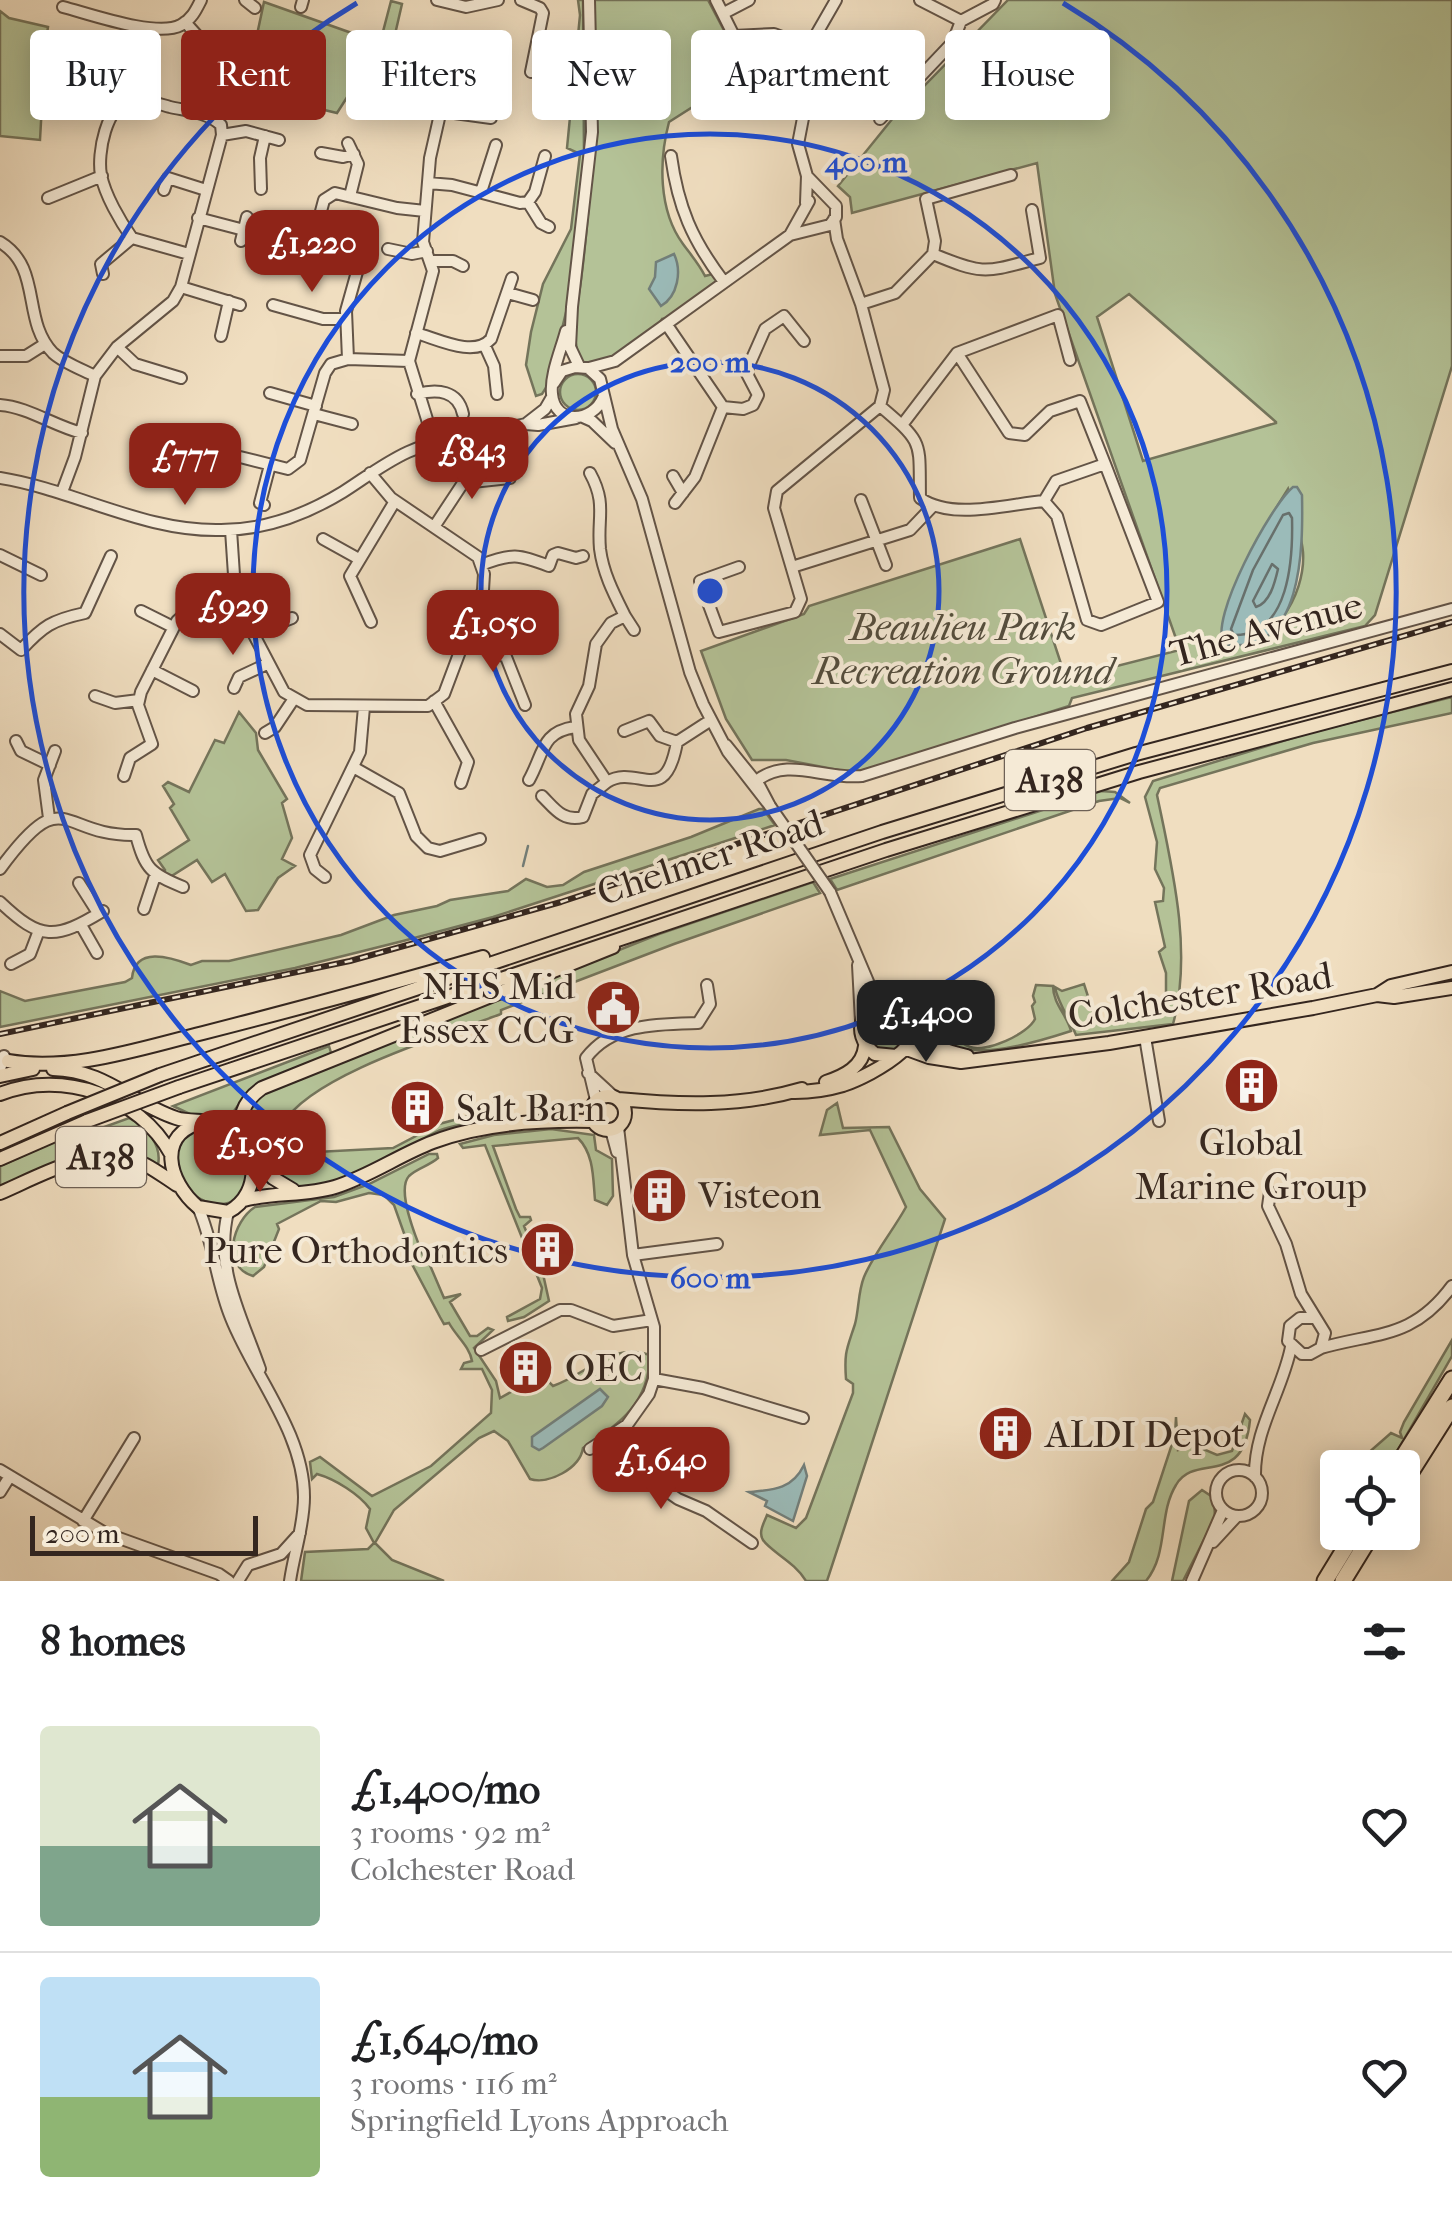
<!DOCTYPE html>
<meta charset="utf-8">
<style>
body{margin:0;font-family:"IM FELL French Canon",serif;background:#f2f2f2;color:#202124;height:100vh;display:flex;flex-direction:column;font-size:38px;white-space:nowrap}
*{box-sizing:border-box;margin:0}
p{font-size:32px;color:#757577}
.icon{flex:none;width:55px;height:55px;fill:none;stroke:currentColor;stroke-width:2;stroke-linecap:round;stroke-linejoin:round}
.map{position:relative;height:1581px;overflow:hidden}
.details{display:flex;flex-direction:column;background:#fff;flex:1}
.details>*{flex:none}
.banner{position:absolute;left:30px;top:30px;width:1392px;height:90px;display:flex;gap:20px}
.buttons{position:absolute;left:1320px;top:1450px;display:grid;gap:20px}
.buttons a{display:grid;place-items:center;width:100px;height:100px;border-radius:10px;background:#fff;box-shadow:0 5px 25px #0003;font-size:50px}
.scale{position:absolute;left:30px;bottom:25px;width:228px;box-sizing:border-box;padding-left:10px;border:5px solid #34261f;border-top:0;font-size:28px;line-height:35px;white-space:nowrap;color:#34261f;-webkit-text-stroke:8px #f5ead6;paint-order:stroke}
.price{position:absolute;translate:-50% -85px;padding:0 22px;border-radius:20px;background:#8f2418;color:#fff;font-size:32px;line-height:65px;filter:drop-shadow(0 2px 5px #0008)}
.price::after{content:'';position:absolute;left:50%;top:60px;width:30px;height:22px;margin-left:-15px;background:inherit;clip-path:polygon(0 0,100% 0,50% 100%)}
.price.selected{background:#222;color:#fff}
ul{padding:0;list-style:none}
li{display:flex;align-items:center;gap:30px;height:250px;padding:0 40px}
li+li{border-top:2px solid #e0e0e0}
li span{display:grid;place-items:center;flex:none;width:280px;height:200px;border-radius:10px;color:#555}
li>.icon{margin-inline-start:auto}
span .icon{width:120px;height:120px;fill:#fffc;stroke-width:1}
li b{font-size:42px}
h2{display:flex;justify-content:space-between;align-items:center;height:120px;padding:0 40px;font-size:42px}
.pill{padding:0 35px;border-radius:10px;background:#fff;box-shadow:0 5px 25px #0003;font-size:35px;line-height:90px}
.pill.selected{background:#8f2418;color:#fff}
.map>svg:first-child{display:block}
</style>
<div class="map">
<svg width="1452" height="1581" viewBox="0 0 1452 1581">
<rect width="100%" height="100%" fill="#f0dec0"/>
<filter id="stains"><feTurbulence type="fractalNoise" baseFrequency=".002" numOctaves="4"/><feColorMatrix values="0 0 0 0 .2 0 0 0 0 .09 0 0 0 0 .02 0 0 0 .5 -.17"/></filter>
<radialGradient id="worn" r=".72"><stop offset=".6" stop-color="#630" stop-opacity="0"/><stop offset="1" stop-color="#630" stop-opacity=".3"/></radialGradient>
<!-- green -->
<path fill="#b4c297" stroke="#74745b" stroke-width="2.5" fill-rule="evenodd" d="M578,0H583L584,155L568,304L549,383L542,394L536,396L526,365L531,332L543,284L571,229L580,154L567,148L580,15Z
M594,0H708L728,38L731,59L705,99L669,122C659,160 658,210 683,244C691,255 699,264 705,276L713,274L718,282L669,318L662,319C650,341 607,366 583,363C568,342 578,304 581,280C593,186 596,95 594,0Z
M1008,0H1452V366L1375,615L1365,626L1072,698L1069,706L868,770L849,772L786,760H752L726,719L701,651L804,614L809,606L1020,539L1066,679L1180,650L1055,294L1037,163L852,213L850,197L838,186L893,118ZM1129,294L1276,422V423L1143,461L1097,317ZM1288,489C1293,509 1301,532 1303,552C1306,596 1271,652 1224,644C1233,578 1253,544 1288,489Z
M391,1L402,4L393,43L381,44L337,113L245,91L264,2L380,43Z
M0,11L9,18L48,27L39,88L42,104L40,140L0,136Z
M560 392a18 18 0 1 1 36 0a18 18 0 1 1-36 0Z
M1452,697V713L1313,743L1160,788L1157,795C1172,867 1193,952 1173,1024L1076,1035C1070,1020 1057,1001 1055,987L1062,991L1084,984L1095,1018L1100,1017L1102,1022L1157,1012V1006L1166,1007V973L1159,952L1165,947L1155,902L1163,901L1164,888L1155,869L1157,842L1145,797L1153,781L1309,733Z
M239,712L256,733L258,750L287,799L282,803L292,838L282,859L295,866L278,878L258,910L246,911L225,874L212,882L197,860L170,877L163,873L165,870L158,860L189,840L170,808L174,804L163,786L168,782L189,792L215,740L224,743Z
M1101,791L1115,792L1130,803L1120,798L1099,801L837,890L830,879Z
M759,809H763L775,825L493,917L403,941L295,968L0,1027V991L25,1001L125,982L132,978C135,946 170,957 191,965L202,961H229L341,935L394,915L437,906L450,900L508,891L526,879L547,887L563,885L584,872L691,837Z
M813,882L820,893L674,944L501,1010V1014C448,1034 310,1075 283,1124C277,1135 277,1143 278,1154L393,1148L439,1124L477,1114L474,1120C462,1126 448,1126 436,1132C403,1148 328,1200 292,1185C274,1177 265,1161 257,1145C242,1116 242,1115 265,1092L659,934Z
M1036,985L1053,986C1053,1004 1067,1015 1071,1031C1028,1045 962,1066 925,1032L929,1015L940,1012L943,1014L936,1023C946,1030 959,1043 970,1047C986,1053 1028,1034 1035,1019L1032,1006L1035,1002L1033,996Z
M867 1029a21 21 0 1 1 42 0a21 21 0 1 1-42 0Z
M329,1046L332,1056L242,1100L229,1118L194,1116L173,1106Z
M837,1103L843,1128L889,1127L920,1189L945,1219L827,1581H806C795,1562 771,1552 763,1540C758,1532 764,1523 767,1515L796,1528L806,1518L853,1393V1384L846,1379C844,1351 847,1349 855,1324C859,1309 858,1292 864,1277C873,1255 894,1229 906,1207L870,1130L820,1135L827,1110Z
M129,1118C147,1127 162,1145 158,1165L124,1151L99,1150L0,1189V1166L91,1125L96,1130Z
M204,1127C226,1128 253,1152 248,1177C246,1184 241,1192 239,1199C200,1219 162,1174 183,1139Z
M551,1129L594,1135L596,1150L612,1159L613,1196L607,1205L595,1200C593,1178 594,1154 578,1138L493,1146L516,1209L520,1217H530L531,1220L524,1226L529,1238H535L549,1301L524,1317L508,1321L507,1317L540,1299L542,1288L485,1145L463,1148L460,1144L494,1135Z
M429,1154H437L438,1158C429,1166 417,1168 409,1176C396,1190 416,1238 423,1255L445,1256L429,1263L444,1298L461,1294L450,1302L470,1336H477L488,1328L493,1330L474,1348L496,1381L500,1398L542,1375L553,1386C588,1374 612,1341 650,1355C649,1404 620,1423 583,1448C580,1468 549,1485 530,1479L508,1441L494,1431L479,1438L394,1510L375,1543L392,1560L444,1581H301L305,1552L368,1549L374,1543L366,1528L370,1509C359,1494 335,1479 317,1474L312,1479L310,1462L320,1457L372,1496L431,1466L491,1413L492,1390L482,1369H461L464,1363L472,1361C470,1347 456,1336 449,1323L444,1324L440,1317L405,1251V1236L394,1205L384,1195L369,1193L336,1202L321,1201L277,1224L279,1229L264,1267L253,1276C220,1266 233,1221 255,1207L334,1197L369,1184Z
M1452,1340V1356L1388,1467H1359V1461L1391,1433L1402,1438L1400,1432L1404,1422Z
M1245,1414L1250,1420C1243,1489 1195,1452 1176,1485C1158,1514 1169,1553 1146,1581H1112L1129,1562L1146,1509L1153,1502L1175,1435L1176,1417L1178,1450L1194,1445L1217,1455L1232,1451Z
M1202,1490L1214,1498L1215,1518L1183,1581H1172L1189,1501Z"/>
<!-- water -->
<path fill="#9bbbb9" stroke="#727f7b" stroke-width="2.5" d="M674,254C682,271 678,296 661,306L649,289L655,277L656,262Z
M1293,487H1297L1302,495C1303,545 1304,658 1224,644C1208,620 1271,505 1293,487Z
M600,1389L608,1397L602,1406L543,1448L539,1450L532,1446V1437Z
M804,1465L807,1476L793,1521L765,1506L767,1501L749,1492C772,1490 792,1490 804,1465Z"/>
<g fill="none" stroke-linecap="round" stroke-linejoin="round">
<!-- shore -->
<path stroke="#68706c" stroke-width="2.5" d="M1289,513L1292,518C1293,557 1290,636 1234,635L1231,629L1253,570L1283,515Z
M1272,564L1278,569C1275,582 1270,603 1256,607L1253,601Z"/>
<!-- stream -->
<path stroke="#727f7b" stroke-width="2.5" d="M523,866L528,846"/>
<defs>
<path id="minor" d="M245,0L255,8
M437,0L466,7L498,0
M521,0L540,8L543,13L531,72
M716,0L734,36L774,34L809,47
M920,0L961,21
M63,7C90,14 157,38 181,25C192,19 196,10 201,0
M301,7L303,0
M724,13L749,0
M185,22L203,42L218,48
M384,89L429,101L440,114L430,158L423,242L433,271L409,361L434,442
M417,97L425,68
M59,102L112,114
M704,113L721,98L760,113H804
M440,114L447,112L491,118
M880,119L953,42L961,21L993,4L995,0
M222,135L246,131L279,140
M348,143L358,164L350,196
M321,153L343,157L354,154
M671,156C678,207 692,240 724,282
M428,183L452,185L520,203L528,202L535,192L545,156
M261,189L260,158L265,136
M164,190L168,178L206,190
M481,192L496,145
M48,198L102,176
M528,202L541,223L549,227
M806,203L807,176L798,144L804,113L803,69L809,47L836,0
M198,218L244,230
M790,235L809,201
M241,241L247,217
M0,242C43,268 21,320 53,353C64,363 81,369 95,376
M311,249L324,200L335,193L397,208L425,211
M388,249L412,254L427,251
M362,254L346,311L348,359L409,361
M933,254L935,241L926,199L1011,175
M431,261H453L463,266
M342,262L358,267
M103,274L101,264L132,238
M181,287L240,305
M508,293L533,300
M861,304L895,293L933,254C985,276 986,272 1040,258L1032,210
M273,305L323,319H345
M667,325L723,407L743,409L753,405L758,395L746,372L765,329L784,316L804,341
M566,331C561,350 550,375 552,394C555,426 593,422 603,398
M416,333C438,339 474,358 491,339L512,278
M221,336L229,301
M485,346L494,366L497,394
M117,347L135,364L181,378
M957,353L1009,433L1025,435L1050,411L1080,401L1105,464
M0,356H26L45,344
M579,366L570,347L572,307L592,132L589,0
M589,368L615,361L790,235L830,225L836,217V206L807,176
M554,383L562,371L575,367L588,368L600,379L612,429L642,499L690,672L703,704L728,752L770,806L760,787L726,745
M270,393L316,406
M417,394C437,389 458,390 463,414
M0,405C28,407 54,426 82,433
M880,406C925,444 919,441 920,498C952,521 1008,504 1044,501
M314,414L352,424
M583,417L592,421L615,443
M527,423L545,409L552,397
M902,425L957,353L1058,315L1070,360
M240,457L288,469L300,460L325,373L331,364L348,359
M1105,464L1158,602L1101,625L1087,620L1057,516L1044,501L1056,481Z
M590,473C607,504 597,517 600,549C603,573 614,594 625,616L611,623L596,644L589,686L576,714L579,740L607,782C638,763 665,809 677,742L711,720
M673,476L683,493
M0,478C75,490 144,532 221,530C264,530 307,514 343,492C365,478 384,463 408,452C445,436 487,432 526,424L538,425L576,418
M62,492L75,457L95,376L117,347L173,301L181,287L222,135L221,125C207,112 188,111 170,107C159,104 143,98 131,100C106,104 97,154 101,175C105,195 120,221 132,238L189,254
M861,500L886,565
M675,503L695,477L723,407
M264,505L260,503L270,465
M434,527L463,483L510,478
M231,530L235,590L253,633L284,692L307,705L428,706L444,694L483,590L484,574L478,557L391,498L370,473
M323,539L359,559
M0,555L41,575
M481,565C512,553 518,554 549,566L553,555L558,553L576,558L583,556
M739,567L700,581L719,632L795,612L801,599L774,508L777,491L880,406L884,390L861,304L837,239L834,219
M792,567L910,530L932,507
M141,611L173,627
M625,616L634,630
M371,622L350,576L395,501
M253,633L292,618
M0,634L21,650C43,626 52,620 85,613L111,556
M465,639L506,657L525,705
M152,670L193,691
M234,688L239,677L267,664
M95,696L115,703L139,700
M434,701L468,762L461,783
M624,731L649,721L660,736L677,742
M265,733L275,727L293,700
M16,741L21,751L50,765
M353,767L399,793L416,836L428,848L440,851L480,839
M124,776L130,758L152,744L138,705L141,692L177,621L187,612L236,593
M529,780C544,753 541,732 575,727
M756,781C789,756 822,780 862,776L1015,728L1452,609
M542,796C555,809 563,822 583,817L592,794L607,782
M49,818L44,780L55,751
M0,869C66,779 59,837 136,835C145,869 151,874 183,887
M325,877L315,869L310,855L360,752L364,707
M79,883L98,913
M830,892L869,984L882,1003
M0,902C41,941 55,940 103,911
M144,909L155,876
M81,925L97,953
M11,964L30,954L38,933
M858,965L861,1021
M1145,1037L1159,1121
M0,1069L4,1056
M588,1073L613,1096
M596,1100L586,1058C612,1023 658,1024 698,1023L710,1004L707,985
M611,1130L617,1152
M1270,1192L1268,1206L1286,1244L1301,1294L1325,1333L1321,1348L1310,1354H1302L1288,1341L1290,1326L1300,1318H1314
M198,1207C214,1243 216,1282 231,1318C254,1376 304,1433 304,1497C304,1526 294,1553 290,1581
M228,1212C214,1268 242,1317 260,1369
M633,1255L717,1244
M1321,1348C1377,1332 1413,1339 1452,1286
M481,1350L560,1310H571L613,1326L652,1320
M654,1379L703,1388L803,1418
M615,1433L652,1481L678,1499L706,1511L752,1543
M590,1449L627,1425L649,1394L654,1379V1327L633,1255L618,1127
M0,1470L105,1533L219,1574L229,1581
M1216 1493a23 23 0 1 1 46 0a23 23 0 1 1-46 0Z
M1255,1477C1254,1429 1282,1392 1291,1347
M0,1492L10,1476
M83,1521L134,1438
M1213,1542L1237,1516
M238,1581L248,1565L281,1554L300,1533
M1192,1581L1223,1510"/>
<path id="major" d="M1377,995L1394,997L1452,988
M915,1026C925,1046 946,1051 967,1056
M907,1049L929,1057L961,1062L1109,1043L1313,1008L1377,995L1391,986L1452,972
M8,1061C72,1072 141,1048 203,1033C297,1009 390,984 483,957
M53,1069C105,1070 131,1103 176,1118C190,1123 208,1118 222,1125C259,1140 264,1193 228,1212L198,1207C168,1182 155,1133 204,1122
M160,1075L882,832L1136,754L1452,671
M0,1076L33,1069
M826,1082C844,1076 863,1067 865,1046
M179,1087L886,850L1139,772L1452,689
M795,1092C811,1092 826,1090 843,1085C870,1076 954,1033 897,1003C863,998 848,1033 875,1054L896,1056
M0,1094C63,1069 139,1096 171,1154
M591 1113a17 17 0 1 1 34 0a17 17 0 1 1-34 0Z
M618,1099C681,1105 741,1107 802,1089
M242,1142C239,1117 241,1103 262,1088L613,947
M0,1143L67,1113
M251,1156L273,1178L293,1190
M0,1159L87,1121
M0,1193C35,1178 82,1151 121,1157C142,1159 160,1174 177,1185
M244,1200C274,1192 306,1196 335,1187C370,1176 399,1155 433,1142C482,1123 540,1120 592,1121"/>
<path id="highway" d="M1396,1468L1452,1379
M1402,1486L1452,1407
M1325,1581L1355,1532
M1343,1581L1373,1532"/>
</defs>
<!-- minor casing -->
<use href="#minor" stroke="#635447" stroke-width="14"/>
<!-- major casing -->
<use href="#major" stroke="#34261f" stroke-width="16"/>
<!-- highway casing -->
<use href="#highway" stroke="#34261f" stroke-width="19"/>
<!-- minor -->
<use href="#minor" stroke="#f5ead6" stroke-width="10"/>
<!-- major -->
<use href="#major" stroke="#f0dec0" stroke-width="12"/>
<!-- highway -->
<use href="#highway" stroke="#f0dec0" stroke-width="15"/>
<defs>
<path id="rail" d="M0,1034L350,961L561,902L1087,728L1452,622"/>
</defs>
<!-- rail casing -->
<use href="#rail" stroke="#34261f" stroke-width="6"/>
<!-- rail -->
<use href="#rail" stroke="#f5ead6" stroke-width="2.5" stroke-dasharray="8" stroke-linecap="butt"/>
<defs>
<path id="minor-bridge" d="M770,806L830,892"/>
<path id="major-bridge" d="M67,1113L160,1075
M87,1121L179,1087"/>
</defs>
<!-- minor-bridge casing -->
<use href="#minor-bridge" stroke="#635447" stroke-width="14" stroke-linecap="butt"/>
<!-- major-bridge casing -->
<use href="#major-bridge" stroke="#34261f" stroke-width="16" stroke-linecap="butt"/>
<!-- minor-bridge -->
<use href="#minor-bridge" stroke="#f5ead6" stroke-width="10"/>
<!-- major-bridge -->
<use href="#major-bridge" stroke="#f0dec0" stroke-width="12"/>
</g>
<!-- distance rings -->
<g fill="none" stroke="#1d4ed8" stroke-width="5">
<circle cx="710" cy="591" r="229"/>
<circle cx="710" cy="591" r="457"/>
<path d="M1063 3A686 686 0 1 1 357 3"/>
</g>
<!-- icons -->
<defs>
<symbol id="civic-disc" viewBox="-11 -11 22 22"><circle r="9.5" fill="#8f2418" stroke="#f5ead6"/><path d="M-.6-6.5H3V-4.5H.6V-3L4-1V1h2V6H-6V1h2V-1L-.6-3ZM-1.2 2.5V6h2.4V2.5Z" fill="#fff"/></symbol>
<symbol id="building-disc" viewBox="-11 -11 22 22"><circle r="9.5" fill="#8f2418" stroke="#f5ead6"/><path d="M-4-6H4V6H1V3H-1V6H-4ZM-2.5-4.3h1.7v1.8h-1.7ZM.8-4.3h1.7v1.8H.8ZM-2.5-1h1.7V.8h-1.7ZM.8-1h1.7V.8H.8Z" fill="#fff"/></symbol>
</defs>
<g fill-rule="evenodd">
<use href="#civic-disc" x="582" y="976" width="63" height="63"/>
<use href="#building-disc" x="1220" y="1054" width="63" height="63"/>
<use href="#building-disc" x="386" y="1076" width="63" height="63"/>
<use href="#building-disc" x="628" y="1164" width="63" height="63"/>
<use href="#building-disc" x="516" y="1218" width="63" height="63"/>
<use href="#building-disc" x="494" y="1336" width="63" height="63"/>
<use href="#building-disc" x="974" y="1402" width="63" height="63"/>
</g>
<g text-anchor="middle" stroke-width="8" stroke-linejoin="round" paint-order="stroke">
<!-- shield labels -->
<g fill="#f5ead6" stroke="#6e6156" stroke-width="2.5">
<rect x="1005" y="750" width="90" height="60" rx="8"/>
<rect x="56" y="1127" width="90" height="60" rx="8"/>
</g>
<g font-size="35" font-weight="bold" fill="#34261f">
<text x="1050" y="792">A138</text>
<text x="101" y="1169">A138</text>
</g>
<!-- park labels -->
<g font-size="38" font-style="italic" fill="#544d3d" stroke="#f5ead6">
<text x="963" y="640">Beaulieu Park<tspan x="963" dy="44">Recreation Ground</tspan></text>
</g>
<!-- street labels -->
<g font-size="38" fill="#34261f" stroke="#f5ead6">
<text transform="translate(1266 629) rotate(-15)" y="13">The Avenue</text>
<text transform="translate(710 857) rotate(-18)" y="13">Chelmer Road</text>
<text transform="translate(1200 995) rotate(-9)" y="13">Colchester Road</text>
</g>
<!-- poi labels -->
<g font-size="38" fill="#34261f" stroke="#f5ead6" text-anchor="start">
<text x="575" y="999" text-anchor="end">NHS Mid<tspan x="575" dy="44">Essex CCG</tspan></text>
<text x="456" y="1121">Salt Barn</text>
<text x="1251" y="1155" text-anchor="middle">Global<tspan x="1251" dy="44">Marine Group</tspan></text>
<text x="698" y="1208">Visteon</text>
<text x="508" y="1263" text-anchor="end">Pure Orthodontics</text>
<text x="565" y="1381">OEC</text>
<text x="1045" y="1447">ALDI Depot</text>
</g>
</g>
<circle cx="710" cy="591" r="15" fill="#1d4ed8" stroke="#f5ead6" stroke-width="5"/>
<g font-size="30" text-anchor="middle" font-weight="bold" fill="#1d4ed8" stroke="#f5ead6" stroke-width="8" stroke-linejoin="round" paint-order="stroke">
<text x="866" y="172">400 m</text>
<text x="710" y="372">200 m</text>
<text x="710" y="1288">600 m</text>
</g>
<rect width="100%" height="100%" filter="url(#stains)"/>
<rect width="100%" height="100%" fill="url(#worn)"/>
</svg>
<div class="buttons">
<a><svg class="icon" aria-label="locate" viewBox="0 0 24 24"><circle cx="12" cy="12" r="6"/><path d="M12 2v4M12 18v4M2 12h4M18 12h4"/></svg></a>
</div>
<div class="scale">200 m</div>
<b class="price" style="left:312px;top:295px">£1,220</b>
<b class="price" style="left:472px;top:502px">£843</b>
<b class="price" style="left:185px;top:508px">£777</b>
<b class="price" style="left:233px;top:658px">£929</b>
<b class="price" style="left:493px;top:675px">£1,050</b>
<b class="price selected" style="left:926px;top:1065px">£1,400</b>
<b class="price" style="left:260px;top:1195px">£1,050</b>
<b class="price" style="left:661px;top:1512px">£1,640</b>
<div class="banner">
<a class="pill">Buy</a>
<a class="pill selected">Rent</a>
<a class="pill">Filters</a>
<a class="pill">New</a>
<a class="pill">Apartment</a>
<a class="pill">House</a>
</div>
</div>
<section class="details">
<h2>8 homes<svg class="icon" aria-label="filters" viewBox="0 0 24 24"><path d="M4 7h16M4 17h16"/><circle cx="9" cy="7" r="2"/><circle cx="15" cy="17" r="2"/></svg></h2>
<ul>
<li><span style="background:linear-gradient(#dfe7d0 60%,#7fa58c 0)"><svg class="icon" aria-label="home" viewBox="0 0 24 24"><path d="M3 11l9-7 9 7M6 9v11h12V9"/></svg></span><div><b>£1,400/mo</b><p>3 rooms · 92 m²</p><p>Colchester Road</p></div><svg class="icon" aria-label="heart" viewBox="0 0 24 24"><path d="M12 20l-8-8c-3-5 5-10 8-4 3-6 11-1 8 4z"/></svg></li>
<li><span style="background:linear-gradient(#bfe0f5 60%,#8fb573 0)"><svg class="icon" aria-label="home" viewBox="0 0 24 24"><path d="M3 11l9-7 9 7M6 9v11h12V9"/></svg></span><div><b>£1,640/mo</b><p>3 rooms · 116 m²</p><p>Springfield Lyons Approach</p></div><svg class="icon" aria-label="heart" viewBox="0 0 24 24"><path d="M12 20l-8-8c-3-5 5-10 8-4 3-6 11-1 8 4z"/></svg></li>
</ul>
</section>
